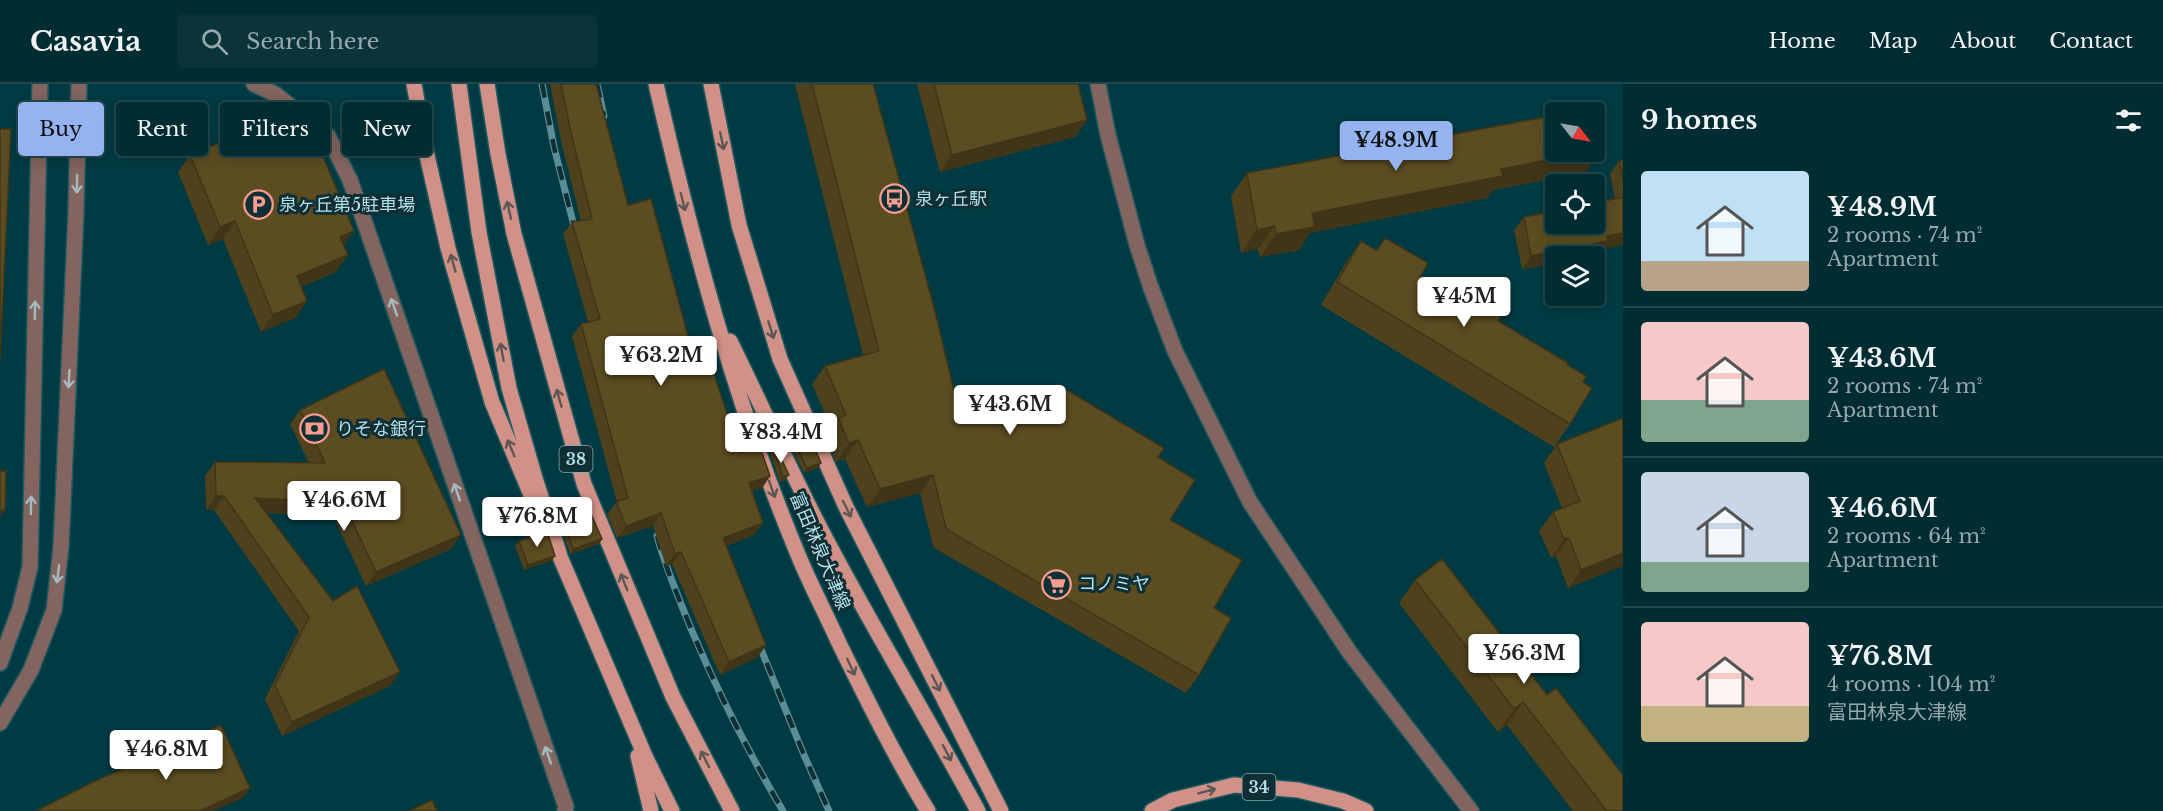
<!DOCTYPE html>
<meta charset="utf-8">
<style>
body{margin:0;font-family:"Libre Baskerville","Noto Sans JP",serif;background:#0a343a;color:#f1f3f6;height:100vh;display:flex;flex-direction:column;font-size:22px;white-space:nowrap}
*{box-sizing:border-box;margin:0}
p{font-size:20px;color:#95a7ac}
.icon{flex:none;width:33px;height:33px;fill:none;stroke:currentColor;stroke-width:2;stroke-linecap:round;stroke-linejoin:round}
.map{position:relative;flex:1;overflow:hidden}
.side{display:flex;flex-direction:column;background:#002c32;width:540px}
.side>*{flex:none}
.hud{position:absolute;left:18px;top:18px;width:570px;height:54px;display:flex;gap:12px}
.needle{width:39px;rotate:121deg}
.tools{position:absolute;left:1545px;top:18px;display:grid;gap:12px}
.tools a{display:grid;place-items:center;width:60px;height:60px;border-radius:6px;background:#002c32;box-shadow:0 3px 15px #0003,0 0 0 2px #22484d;font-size:30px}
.price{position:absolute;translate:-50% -51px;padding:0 14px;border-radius:6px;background:#fff;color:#222;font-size:20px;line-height:39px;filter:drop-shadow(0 2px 3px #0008)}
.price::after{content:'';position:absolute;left:50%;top:36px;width:18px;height:14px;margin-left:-9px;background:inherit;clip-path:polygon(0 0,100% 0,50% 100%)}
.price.current{background:#95b2f1;color:#111}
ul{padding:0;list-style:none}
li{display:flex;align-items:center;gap:18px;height:150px;padding:0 18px}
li+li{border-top:2px solid #22484d}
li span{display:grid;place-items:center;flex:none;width:168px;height:120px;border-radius:6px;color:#555}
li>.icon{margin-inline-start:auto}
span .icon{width:72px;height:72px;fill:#fffc;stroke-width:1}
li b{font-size:26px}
h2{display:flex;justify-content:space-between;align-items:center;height:72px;padding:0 18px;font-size:26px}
.chip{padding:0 21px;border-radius:6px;background:#002c32;box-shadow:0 3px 15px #0003,0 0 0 2px #22484d;font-size:21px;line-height:54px}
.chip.current{background:#95b2f1;color:#111}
header{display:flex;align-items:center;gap:36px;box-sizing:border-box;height:84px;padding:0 30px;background:#002c32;border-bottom:2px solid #22484d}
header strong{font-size:28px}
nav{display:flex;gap:33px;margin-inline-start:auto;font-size:21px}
.search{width:420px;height:54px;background:#0a343a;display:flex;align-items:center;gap:15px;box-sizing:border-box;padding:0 21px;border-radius:6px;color:#95a7ac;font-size:22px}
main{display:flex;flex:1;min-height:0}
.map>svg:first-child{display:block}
</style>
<header>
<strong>Casavia</strong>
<div class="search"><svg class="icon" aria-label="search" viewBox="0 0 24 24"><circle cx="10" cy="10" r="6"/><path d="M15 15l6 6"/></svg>Search here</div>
<nav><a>Home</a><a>Map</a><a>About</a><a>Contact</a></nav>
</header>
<main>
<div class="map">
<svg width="1623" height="727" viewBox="0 0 1623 727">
<rect width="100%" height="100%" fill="#003b43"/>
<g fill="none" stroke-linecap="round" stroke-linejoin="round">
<defs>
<path id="minor" d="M254,0L275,10L328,52L350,96L566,723L565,727
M1098,0L1108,51L1137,161L1151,204L1175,267L1250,418L1350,569L1471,727
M0,579L20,524L30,483L40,0
M0,639L31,586L54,526L61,463L76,128L79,0"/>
<path id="major" d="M414,0L426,67L448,164L492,318L534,418
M459,0L479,148L509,304L535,394L561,475L645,672L672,727
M487,0L498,70L514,150L584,400L673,613L732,727
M656,0C693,161 735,320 799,473C811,502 826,530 839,559C867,616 895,673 928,727
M711,0L739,141L780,275L846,423L1001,727
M730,257C763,323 792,392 827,457C875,548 929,636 978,727
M638,672L651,727
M1152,727L1173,716L1234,701L1298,706L1343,717L1366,727"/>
</defs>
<!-- minor casing -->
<use href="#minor" stroke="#205961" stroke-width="18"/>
<!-- major casing -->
<use href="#major" stroke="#205961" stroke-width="18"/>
<!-- minor -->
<use href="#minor" stroke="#83645e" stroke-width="15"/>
<!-- major -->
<use href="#major" stroke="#d19186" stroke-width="15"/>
<defs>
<path id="rail" d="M542,0L554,63L577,154
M597,0L604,32
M657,452C666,485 679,515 692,547C718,609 749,669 783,727
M756,553L804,671L829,727"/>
</defs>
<!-- rail casing -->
<use href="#rail" stroke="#5a8d95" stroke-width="7"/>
<!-- rail -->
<use href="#rail" stroke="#102f34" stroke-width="4.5" stroke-dasharray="14" stroke-linecap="butt"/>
</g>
<!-- wall -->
<path fill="#4f411c" d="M550,0H596L628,121L692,267L740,369L770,392L762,404L752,407L763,439L754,451L726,462L758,573L720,591L672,480L666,482L653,442L617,454L607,430L617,418L572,252L581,240L588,238L563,150L572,138L581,137L562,61Z
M795,0H873L958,324L1039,327L1057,300L1158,373L1170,436L1214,524L1199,591L1186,609L936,465L933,462L920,409L867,423L845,375L836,378L825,352L831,343L812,300L825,282L863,271Z
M917,0H1078L1087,36L1075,53L940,88Z
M1602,65L1586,88L1493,106L1487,114L1310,149L1299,166L1260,173L1258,165L1241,169L1231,112L1247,89Z
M190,71L344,161L336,188L301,203L307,217L295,234L261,248L223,155L208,161L178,88Z
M1623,76V161L1602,165L1599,170L1587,172H1556V179L1522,185L1514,146L1524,133L1615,115L1610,90L1619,77Z
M1385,154L1420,193L1475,226L1486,210L1498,237L1567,281L1583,298L1570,340L1554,363L1321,221L1345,180L1361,157L1376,166Z
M300,326L451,465L366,502L333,432L267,429L390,602L282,652L265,615L299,547L214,426H206L205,392L215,378L309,379L290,340Z
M1623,334V482L1568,504L1556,472L1551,474L1539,447L1553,428L1562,424L1544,379L1557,360Z
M794,358L818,384L804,389L791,363Z
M773,364L785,396L780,398L770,369Z
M565,441L602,455L599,460L570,470L562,446Z
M519,457L555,472L551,477L524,486L515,462Z
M1415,496L1547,611L1623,727H1573L1507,641L1498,648L1399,519Z"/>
<!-- shaded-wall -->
<path fill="#403517" d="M1087,36L1075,53L940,88L952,71Z
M1602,65L1586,88L1493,106L1487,114L1310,149L1299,166L1260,173L1276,150L1312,129L1501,85L1589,68H1594V66Z
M235,137L223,155L208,161L220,143Z
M1274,142L1258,165L1241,169L1257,146Z
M354,147L341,165L340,153Z
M1623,149V161L1602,165L1599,170L1587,172H1556V179L1522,185L1531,172Z
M348,171L336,188L285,209L297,192Z
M307,217L295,234L261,248L273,231Z
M858,356L845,375L836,378L849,359Z
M821,379L818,384L804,389L807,384Z
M789,391L785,396L780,398L783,393Z
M933,391L920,409L867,423L880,405Z
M770,392L762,404L741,411L749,399Z
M216,412H224L214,426H206Z
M255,414L343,418L333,432L246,428Z
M0,426H5L1,431H0Z
M661,429L653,442L617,454L626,442Z
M763,439L754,451L714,467L723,454Z
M461,451L451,465L366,502L376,488Z
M1569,454L1556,472L1551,474L1564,455Z
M602,455L599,460L570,470L573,465Z
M681,468L672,480L666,482L675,470Z
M1623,469V482L1568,504L1581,486Z
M555,472L551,477L524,486L528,481Z
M766,561L758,573L720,591L729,578Z
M400,588L390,602L282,652L292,638Z
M1523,618L1507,641L1498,648L1514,625Z
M250,704L243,714L214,727H200Z"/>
<!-- building -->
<path fill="#5c4c21" stroke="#403517" stroke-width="1.5" d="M561,0H596L628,121L651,115L692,267L705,263L740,369L760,363L770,392L749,399L763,439L723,454L766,561L729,578L681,468L675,470L661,429L626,442L616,418L628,414L581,240L600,235L572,138L592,135L571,49Z
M812,0H873L935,227L958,324L1007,307L1041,328L1057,300L1164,364L1158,373L1195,396L1170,436L1242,476L1214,524L1231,534L1199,591L949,447L946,444L933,391L880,405L858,356L849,359L838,334L846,331L825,282L879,267Z
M934,0H1078L1087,36L952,71Z
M1594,23L1602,65L1594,66V28H1566Z
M303,24L354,147L340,153L348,171L297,192L307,217L273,231L235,137L220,143L190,71Z
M1556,31V68H1589L1501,85L1503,92L1312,129L1315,143L1276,150L1274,142L1257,146L1247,89Z
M0,45H11L0,277Z
M1623,76V96L1619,77Z
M1623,113V149L1607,152L1608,157L1531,172L1524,133L1556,127V140H1594V119Z
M1385,154L1428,179L1420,193L1476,227L1486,210L1507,223L1498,237L1568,279L1567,281L1586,292L1583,298L1592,304L1570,340L1337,198L1361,157L1377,167Z
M384,285L461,451L376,488L343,418L255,414L333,517L357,502L400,588L292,638L275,601L309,533L224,412H216L215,378L325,379L300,326Z
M1623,334V469L1581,486L1569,454L1564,455L1553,428L1580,417L1557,360Z
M810,353L821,379L807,384L794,358Z
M773,364H776L789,391L783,393Z
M0,387H6L5,426H0Z
M592,432L602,455L573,465L565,441Z
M547,447L555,472L528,481L519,457Z
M1442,475L1547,611L1556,604L1623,691V727H1607L1523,618L1514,625L1415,496Z
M221,641L250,704L200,727H36L91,699Z
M432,716L437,727H409Z"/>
<!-- one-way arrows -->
<defs><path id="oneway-shaft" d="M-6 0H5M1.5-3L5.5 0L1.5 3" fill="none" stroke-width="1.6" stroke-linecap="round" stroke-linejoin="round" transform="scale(1.5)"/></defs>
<g stroke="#5d5655">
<use href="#oneway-shaft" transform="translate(722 57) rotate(78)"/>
<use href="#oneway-shaft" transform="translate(683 118) rotate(76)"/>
<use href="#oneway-shaft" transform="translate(509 126) rotate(-102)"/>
<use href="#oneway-shaft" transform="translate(453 179) rotate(-106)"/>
<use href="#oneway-shaft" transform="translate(771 246) rotate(73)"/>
<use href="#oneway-shaft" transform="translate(502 268) rotate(-100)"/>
<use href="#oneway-shaft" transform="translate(559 314) rotate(-106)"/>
<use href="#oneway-shaft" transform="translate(511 364) rotate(-113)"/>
<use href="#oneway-shaft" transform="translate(772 405) rotate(70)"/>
<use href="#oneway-shaft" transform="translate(847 425) rotate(64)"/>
<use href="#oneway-shaft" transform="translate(624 498) rotate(-112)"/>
<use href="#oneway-shaft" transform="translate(851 583) rotate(65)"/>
<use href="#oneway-shaft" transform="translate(936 599) rotate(63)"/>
<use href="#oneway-shaft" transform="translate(947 669) rotate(62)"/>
<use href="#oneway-shaft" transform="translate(705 675) rotate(-117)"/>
<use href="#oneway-shaft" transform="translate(1207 707) rotate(-15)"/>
</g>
<g stroke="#a5babe">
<use href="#oneway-shaft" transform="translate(77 100) rotate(91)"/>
<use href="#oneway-shaft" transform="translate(394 223) rotate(-109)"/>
<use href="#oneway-shaft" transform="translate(35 226) rotate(-89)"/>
<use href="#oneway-shaft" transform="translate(69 295) rotate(93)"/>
<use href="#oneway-shaft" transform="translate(457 408) rotate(-109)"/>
<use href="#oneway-shaft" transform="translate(31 421) rotate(-89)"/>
<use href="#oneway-shaft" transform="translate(58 490) rotate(97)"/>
<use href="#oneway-shaft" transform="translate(548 671) rotate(-109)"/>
</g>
<!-- icons -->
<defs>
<symbol id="bus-ring" viewBox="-11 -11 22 22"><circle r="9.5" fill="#102f34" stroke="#f59d8e" stroke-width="1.5"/><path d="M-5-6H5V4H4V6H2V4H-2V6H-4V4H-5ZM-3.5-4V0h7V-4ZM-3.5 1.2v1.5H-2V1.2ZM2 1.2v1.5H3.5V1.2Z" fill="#f59d8e"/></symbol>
<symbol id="parking-ring" viewBox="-11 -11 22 22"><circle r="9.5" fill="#102f34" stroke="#f59d8e" stroke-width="1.5"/><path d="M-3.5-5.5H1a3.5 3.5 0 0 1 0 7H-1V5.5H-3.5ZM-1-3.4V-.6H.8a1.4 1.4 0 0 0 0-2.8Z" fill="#f59d8e"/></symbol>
<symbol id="bank-ring" viewBox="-11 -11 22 22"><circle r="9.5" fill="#102f34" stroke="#f59d8e" stroke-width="1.5"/><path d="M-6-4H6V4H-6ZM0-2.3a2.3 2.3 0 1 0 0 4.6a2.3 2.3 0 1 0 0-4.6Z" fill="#f59d8e"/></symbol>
<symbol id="supermarket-ring" viewBox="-11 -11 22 22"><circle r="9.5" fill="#102f34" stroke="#f59d8e" stroke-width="1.5"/><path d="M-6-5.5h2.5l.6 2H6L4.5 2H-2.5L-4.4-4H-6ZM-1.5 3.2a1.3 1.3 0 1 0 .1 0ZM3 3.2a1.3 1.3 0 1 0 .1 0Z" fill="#f59d8e"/></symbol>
</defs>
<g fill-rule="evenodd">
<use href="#bus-ring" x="878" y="98" width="33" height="33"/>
<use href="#parking-ring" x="242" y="104" width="33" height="33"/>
<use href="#bank-ring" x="298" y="328" width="33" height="33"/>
<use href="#supermarket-ring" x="1040" y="484" width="33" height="33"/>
</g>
<g text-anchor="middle" stroke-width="6" stroke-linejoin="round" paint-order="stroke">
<!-- shield labels -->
<g fill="#102f34" stroke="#82aab1" stroke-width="1.5">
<rect x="559.5" y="362" width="33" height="26" rx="4.5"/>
<rect x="1242.5" y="690" width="33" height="26" rx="4.5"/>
</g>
<g font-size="16" font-weight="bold" fill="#b3dfe7">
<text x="576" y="381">38</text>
<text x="1259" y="709">34</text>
</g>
<!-- poi labels -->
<g font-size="18" fill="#b3dfe7" stroke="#102f34" text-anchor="start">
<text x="915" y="121">泉ヶ丘駅</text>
<text x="279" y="127">泉ヶ丘第5駐車場</text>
<text x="336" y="351">りそな銀行</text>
<text x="1078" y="506">コノミヤ</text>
</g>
<!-- street labels -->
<g font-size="18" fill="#b3dfe7" stroke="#102f34">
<text transform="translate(820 467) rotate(67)" y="6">富田林泉大津線</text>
</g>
</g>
</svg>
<div class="tools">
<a><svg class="needle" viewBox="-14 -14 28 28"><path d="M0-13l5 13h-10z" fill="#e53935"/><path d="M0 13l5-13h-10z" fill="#95a7ac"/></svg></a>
<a><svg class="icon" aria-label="locate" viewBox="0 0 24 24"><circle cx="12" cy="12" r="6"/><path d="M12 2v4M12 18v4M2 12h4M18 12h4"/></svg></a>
<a><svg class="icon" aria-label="layers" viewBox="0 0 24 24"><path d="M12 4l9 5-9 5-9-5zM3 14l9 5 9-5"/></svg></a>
</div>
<b class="price current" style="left:1396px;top:88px">¥48.9M</b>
<b class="price" style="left:1464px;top:244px">¥45M</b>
<b class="price" style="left:661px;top:303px">¥63.2M</b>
<b class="price" style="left:1010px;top:352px">¥43.6M</b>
<b class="price" style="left:781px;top:380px">¥83.4M</b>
<b class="price" style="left:344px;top:448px">¥46.6M</b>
<b class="price" style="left:537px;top:464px">¥76.8M</b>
<b class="price" style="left:1524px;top:601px">¥56.3M</b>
<b class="price" style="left:166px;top:697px">¥46.8M</b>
<div class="hud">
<a class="chip current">Buy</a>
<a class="chip">Rent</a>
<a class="chip">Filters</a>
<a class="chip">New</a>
</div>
</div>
<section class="side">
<h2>9 homes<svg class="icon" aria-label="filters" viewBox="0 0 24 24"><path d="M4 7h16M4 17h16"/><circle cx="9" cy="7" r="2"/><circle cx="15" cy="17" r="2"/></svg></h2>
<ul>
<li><span style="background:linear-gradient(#bfe0f5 75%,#b9a48a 0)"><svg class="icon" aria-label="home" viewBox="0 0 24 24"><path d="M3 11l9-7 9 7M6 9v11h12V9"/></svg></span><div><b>¥48.9M</b><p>2 rooms · 74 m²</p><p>Apartment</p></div></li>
<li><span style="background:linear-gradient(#f6c9c9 65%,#7fa58c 0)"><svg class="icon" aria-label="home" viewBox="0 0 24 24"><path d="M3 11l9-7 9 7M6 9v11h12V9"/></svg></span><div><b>¥43.6M</b><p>2 rooms · 74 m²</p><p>Apartment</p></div></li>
<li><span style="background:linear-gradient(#c9d6e8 75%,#7fa58c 0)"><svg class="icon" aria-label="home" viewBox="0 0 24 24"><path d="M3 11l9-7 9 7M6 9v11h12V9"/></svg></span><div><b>¥46.6M</b><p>2 rooms · 64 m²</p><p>Apartment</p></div></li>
<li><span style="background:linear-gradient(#f6c9c9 70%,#c2b280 0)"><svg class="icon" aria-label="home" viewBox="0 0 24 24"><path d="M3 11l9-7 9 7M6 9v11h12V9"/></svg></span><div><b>¥76.8M</b><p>4 rooms · 104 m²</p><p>富田林泉大津線</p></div></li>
</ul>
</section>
</main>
